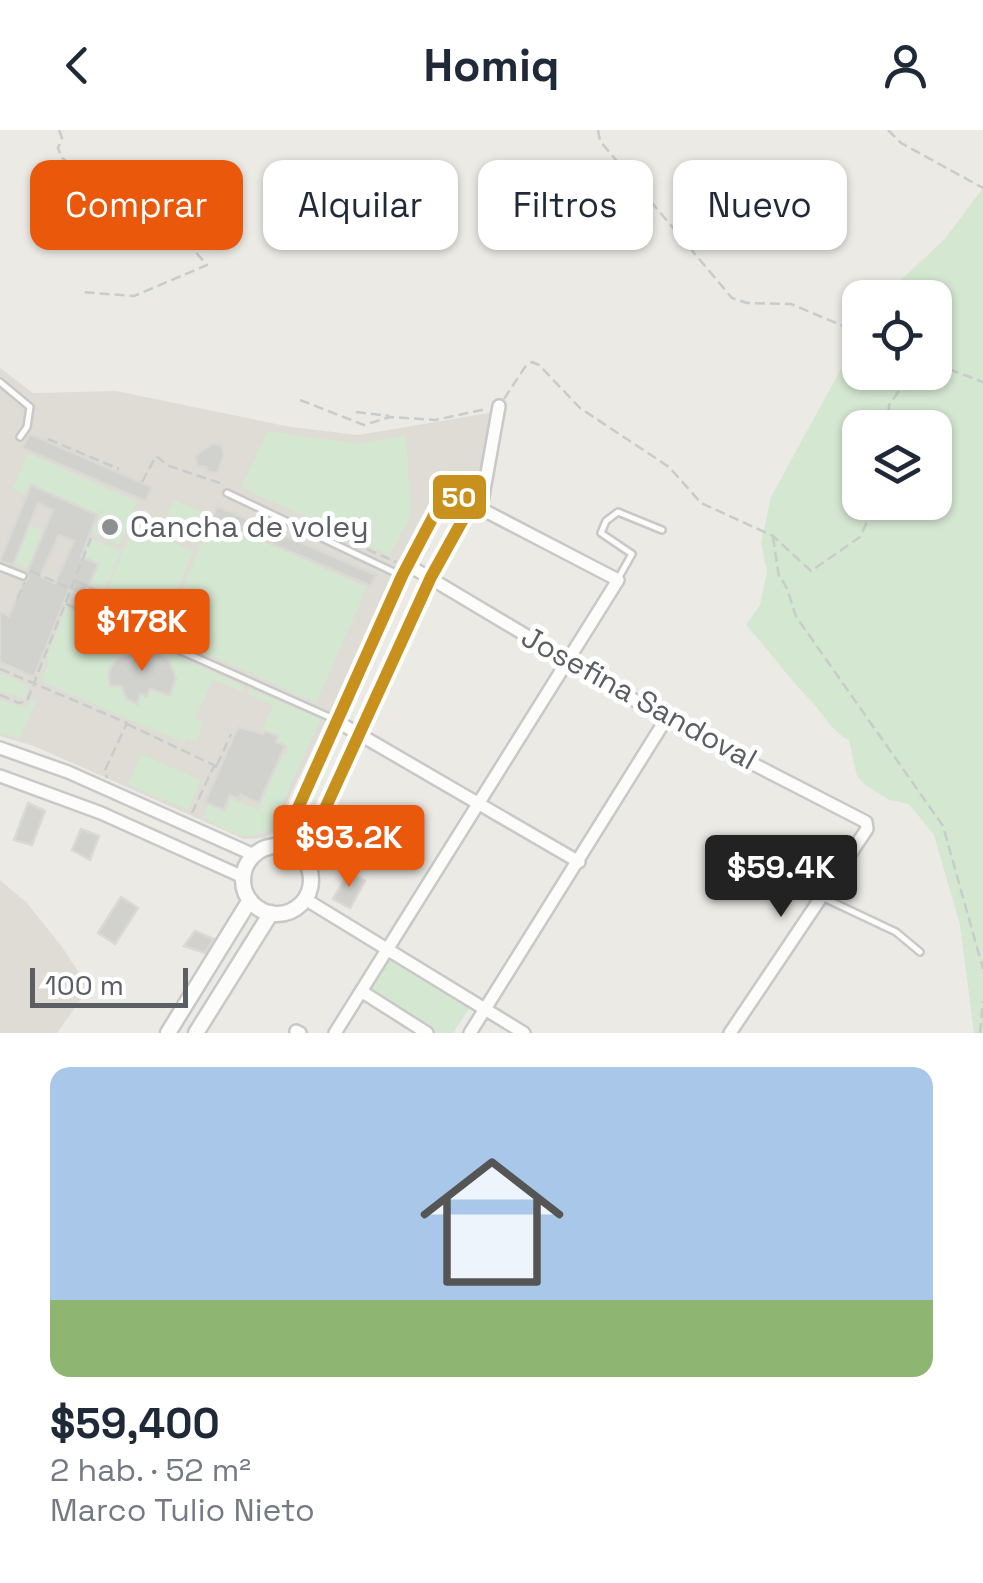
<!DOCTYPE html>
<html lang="es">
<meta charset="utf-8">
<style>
body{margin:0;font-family:"Space Grotesk",sans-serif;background:#f6f6f7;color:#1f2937;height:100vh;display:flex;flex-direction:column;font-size:38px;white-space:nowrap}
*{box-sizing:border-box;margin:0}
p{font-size:32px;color:#747a83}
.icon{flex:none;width:55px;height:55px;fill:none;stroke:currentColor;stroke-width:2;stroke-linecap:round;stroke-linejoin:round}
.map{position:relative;height:903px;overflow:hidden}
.drawer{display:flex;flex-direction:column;background:#fff;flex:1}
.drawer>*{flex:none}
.guide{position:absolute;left:30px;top:30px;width:925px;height:90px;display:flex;gap:20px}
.buttons{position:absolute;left:842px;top:150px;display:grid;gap:20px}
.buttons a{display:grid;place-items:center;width:110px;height:110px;border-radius:20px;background:#fff;box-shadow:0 2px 8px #0004;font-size:50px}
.scale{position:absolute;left:30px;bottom:25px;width:158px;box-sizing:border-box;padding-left:10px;border:5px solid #5b5f63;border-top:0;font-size:28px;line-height:35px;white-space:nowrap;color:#5b5f63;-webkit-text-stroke:8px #fff;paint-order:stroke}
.price{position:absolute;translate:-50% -85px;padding:0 22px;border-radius:10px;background:#ea580c;color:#fff;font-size:32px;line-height:65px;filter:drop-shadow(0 2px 5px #0008)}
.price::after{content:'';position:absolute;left:50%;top:60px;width:30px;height:22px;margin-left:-15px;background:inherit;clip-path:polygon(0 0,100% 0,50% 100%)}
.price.current{background:#222;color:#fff}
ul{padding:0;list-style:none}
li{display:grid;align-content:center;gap:20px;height:530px;padding:0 50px}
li+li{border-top:2px solid #e0e1e3}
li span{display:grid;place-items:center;height:310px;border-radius:20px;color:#555}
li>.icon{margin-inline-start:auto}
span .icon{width:180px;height:180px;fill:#fffc;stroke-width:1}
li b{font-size:42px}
.tag{padding:0 35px;border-radius:20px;background:#fff;box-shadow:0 2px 8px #0004;font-size:35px;line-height:90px}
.tag.current{background:#ea580c;color:#fff}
header{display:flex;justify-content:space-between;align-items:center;height:130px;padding:0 50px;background:#fff;font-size:45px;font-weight:700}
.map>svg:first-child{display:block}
</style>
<header><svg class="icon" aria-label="back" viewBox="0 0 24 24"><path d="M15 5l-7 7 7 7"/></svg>Homiq<svg class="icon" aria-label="person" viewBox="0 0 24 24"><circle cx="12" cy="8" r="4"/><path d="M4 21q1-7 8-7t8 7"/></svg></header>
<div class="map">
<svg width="983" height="903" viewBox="0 0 983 903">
<rect width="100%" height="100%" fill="#ebeae5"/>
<!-- education -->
<path fill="#dedcd5" d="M0,238L33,263L116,261L291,297L358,305L495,282L482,364L462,359L442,365L426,380L273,702L264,708L244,709L34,616L0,606Z
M0,750L27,773L62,817L89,858L57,903H0Z"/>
<!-- green -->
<path fill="#d4e7d1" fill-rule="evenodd" d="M983,58V903H974L960,795L934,705L909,674L890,670L865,655L857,646L849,610C831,601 823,583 810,570C787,546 768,519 746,495L760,475L767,441L761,413L771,367L854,215L860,208V242H935V168L888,167L891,159L944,110ZM860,298H935V372H860Z
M268,301L359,314L406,305L411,384L390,426L241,357Z
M28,323L137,372L119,414L92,402L101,382L110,384L101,380L99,384L31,354L24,365L13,359Z
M174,370L208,384L200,404L166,388Z
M211,389L367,457L316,573L164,504Z
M30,395L44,401L28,438L15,433Z
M134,395L193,421L167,486L107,460Z
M92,409L121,421L105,459L76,447Z
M105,463L162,486L150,514L244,556L242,562L213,549L195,588L204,593L196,611L187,608L184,613L41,551L48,534L47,526L66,478L142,510L94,488L95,483L82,477L90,466L97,468L99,464L103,466Z
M3,544L29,556L25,569L0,561V545Z
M250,559L321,589L271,698C247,716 226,699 203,688L208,675L225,682L231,669L258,680L283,623L286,624L289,618L277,612L279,606L265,600L261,603L273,575L248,564Z
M33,569L36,571L20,609L0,604V570L26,578Z
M141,624L201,650L188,680L128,654Z
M388,828L469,879L453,903H427L365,864Z"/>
<!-- building -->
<path fill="#d1d1ce" stroke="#dad9d4" stroke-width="2.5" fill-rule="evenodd" d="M30,304L152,357L145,371L22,318Z
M212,314L221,315L224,325L217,343L208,342L206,337L198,336L195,326Z
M31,355L97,385L81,427L98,434L84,467L69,460L34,547L0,532V482L9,486L23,452L28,449L27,442L53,380L38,373L13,435L0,431ZM59,405L74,411L55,453L40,446Z
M217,376L376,445L371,456L212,388Z
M141,517L153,518L168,529L176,548L170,565L150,559L147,566L140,564L137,574L127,569L121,556H110L109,547L110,538L119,527Z
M238,597L263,604L265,601L278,606L276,612L285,616L259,673L241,665L239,669L230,665L224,680L205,672Z
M28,673L45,681L32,715L14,710Z
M81,699L99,706L90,730L72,720Z
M349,742L365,751L350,778L333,769Z
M121,767L138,778L115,814L98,803Z
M195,801L214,809L205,823L184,816Z"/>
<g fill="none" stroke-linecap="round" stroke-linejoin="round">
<defs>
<path id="service" d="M0,252L30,277L27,297L20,307
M227,363L400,445
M0,437L23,446
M619,447L632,424L601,403L606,391L618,382L662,400
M161,512L336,590
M824,768L896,802L920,822"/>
<path id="minor" d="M481,377L499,276
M408,435L666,589L866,692L867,699L730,903
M338,592L579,732
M0,618L68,642L254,725
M0,646L101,683L243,747
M305,769L524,903
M361,861L427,903
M296,901L300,903
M335,903L618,450L466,371
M470,903L666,589"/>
<path id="tertiary" d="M281,716L402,446L441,372L445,367H459L466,371V384L431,447L303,727
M243 750a34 34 0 1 1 68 0a34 34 0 1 1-68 0Z
M168,903L250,770
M196,903L271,783"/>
</defs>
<!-- service casing -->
<use href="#service" stroke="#c8c8c8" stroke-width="10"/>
<!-- minor casing -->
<use href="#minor" stroke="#c8c8c8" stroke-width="16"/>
<!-- tertiary casing -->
<use href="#tertiary" stroke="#c8c8c8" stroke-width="19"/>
<!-- path -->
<path stroke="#c8ccca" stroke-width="2.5" stroke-dasharray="10 5" stroke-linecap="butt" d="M59,0L62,8L58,18L62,28L186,111L207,135L134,166L81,162
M598,0L600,11L732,168L747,173L791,174L860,203
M888,0L901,13L983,58
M935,234L983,252
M504,269L525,237L532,232L539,235L580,278L669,337L701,373L773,406L811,441L860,407L876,372
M300,270L364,295L390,287L435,290L486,279
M356,282L389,286
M888,298L889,275L913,242
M48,309L119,339
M142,352L156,326L169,336L223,354
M773,407L779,447C789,455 791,476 797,488L943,696L983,839
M353,413L396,432
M31,441L69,458
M75,451L104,464
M17,469L25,452
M66,474L83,481
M79,478L83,466
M161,489L169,492
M0,539L127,593L105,640L107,648
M0,565L19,573L27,571L91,408
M127,594L220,638
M217,635L231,604
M192,683L214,636
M980,903L983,871"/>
<!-- service -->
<use href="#service" stroke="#fcfcfb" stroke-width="5"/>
<!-- minor -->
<use href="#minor" stroke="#fcfcfb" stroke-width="11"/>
<!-- tertiary -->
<use href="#tertiary" stroke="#fcfcfb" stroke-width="14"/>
<defs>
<path id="bus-1" d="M281,716L402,446L441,372L445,367H459L466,371V384L431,447L303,727"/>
</defs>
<!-- bus-1 casing -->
<use href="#bus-1" stroke="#fff" stroke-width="20"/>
<!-- bus-1 -->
<use href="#bus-1" stroke="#c8911e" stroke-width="12"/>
</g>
<!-- markers -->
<circle fill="#8d9090" stroke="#fff" stroke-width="4" cx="110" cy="397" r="10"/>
<g text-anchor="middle" stroke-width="10" stroke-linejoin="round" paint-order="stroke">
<!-- poi labels -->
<g font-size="30" fill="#5b5f63" stroke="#fff" text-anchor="start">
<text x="130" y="407">Cancha de voley</text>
</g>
<!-- street labels -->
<g font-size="30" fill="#5b5f63" stroke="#fff">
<text transform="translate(639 568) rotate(29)" y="10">Josefina Sandoval</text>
</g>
</g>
<rect stroke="#fff" stroke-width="4" x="431" y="343" width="57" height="48" rx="10" fill="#c8911e"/>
<g font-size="28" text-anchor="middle" font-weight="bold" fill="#fff">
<text x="459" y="377">50</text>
</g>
</svg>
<div class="buttons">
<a><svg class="icon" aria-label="locate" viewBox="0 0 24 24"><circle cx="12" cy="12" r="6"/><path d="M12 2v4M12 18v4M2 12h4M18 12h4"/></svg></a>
<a><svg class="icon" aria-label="layers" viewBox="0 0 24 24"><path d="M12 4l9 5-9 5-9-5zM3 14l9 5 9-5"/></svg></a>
</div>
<div class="scale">100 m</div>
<b class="price" style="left:142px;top:544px">$178K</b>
<b class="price" style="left:349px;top:760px">$93.2K</b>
<b class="price current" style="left:781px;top:790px">$59.4K</b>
<div class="guide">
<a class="tag current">Comprar</a>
<a class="tag">Alquilar</a>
<a class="tag">Filtros</a>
<a class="tag">Nuevo</a>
</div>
</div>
<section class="drawer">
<ul>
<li><span style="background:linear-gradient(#a9c7e8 75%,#8fb573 0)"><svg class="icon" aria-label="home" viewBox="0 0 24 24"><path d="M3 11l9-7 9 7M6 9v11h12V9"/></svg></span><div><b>$59,400</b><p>2 hab. · 52 m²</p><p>Marco Tulio Nieto</p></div></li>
</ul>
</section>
